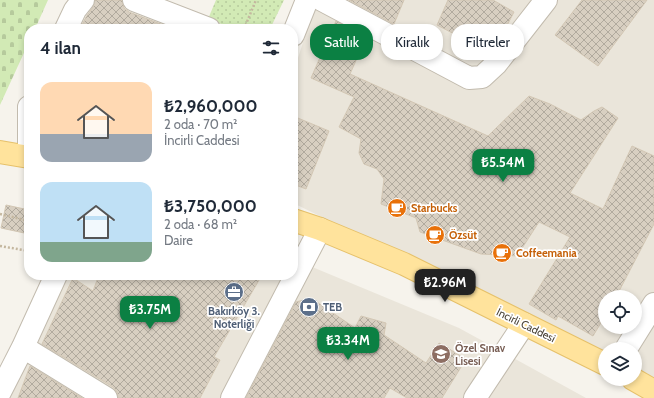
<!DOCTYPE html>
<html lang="tr">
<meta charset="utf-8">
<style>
body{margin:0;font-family:Cabin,sans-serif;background:#f6f6f7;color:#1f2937;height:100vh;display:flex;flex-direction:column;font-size:15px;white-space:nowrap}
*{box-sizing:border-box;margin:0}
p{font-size:13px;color:#747a83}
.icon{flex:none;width:22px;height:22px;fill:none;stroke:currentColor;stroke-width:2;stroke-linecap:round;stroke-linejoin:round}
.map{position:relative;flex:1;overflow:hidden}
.drawer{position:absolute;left:24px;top:24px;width:274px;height:256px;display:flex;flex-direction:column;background:#fff;border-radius:16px;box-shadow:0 2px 6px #0003}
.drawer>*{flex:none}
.guide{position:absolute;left:310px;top:24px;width:284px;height:36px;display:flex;gap:8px}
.tools{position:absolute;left:598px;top:290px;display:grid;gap:8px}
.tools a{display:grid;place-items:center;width:44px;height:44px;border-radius:50%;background:#fff;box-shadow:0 2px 6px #0003;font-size:20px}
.price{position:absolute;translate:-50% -34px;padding:0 9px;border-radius:8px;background:#0b8043;color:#fff;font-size:13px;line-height:26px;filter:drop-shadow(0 1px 2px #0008)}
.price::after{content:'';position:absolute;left:50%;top:24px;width:12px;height:9px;margin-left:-6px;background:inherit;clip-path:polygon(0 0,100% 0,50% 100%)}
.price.selected{background:#222;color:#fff}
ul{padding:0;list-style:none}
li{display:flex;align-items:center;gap:12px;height:100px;padding:0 16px}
li span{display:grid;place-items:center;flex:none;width:112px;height:80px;border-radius:12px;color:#555}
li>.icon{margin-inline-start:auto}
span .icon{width:48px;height:48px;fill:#fffc;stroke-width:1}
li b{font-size:17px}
h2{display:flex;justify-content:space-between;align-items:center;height:48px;padding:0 16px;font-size:17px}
.tag{padding:0 14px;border-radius:16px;background:#fff;box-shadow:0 2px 6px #0003;font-size:14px;line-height:36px}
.tag.selected{background:#0b8043;color:#fff}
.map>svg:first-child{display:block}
</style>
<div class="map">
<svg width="654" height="398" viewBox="0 0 654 398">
<defs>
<pattern id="cemetery-stones" width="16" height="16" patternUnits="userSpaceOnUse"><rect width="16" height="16" fill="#d2eab5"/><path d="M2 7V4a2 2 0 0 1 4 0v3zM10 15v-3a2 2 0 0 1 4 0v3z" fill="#b6ca9c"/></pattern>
<pattern id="park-dots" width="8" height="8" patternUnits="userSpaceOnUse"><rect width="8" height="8" fill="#d2eab5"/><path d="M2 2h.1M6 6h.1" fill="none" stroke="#b6ca9c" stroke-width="1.8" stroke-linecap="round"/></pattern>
<pattern id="building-cross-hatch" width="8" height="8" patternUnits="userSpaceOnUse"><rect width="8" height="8" fill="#d8cfc1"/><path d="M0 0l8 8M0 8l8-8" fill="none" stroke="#b1aa9e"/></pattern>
</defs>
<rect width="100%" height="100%" fill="#f6f3ec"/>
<!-- residential -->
<path fill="#eae5da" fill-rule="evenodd" d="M317,0H654V379L635,370V349H605V355L293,203V73ZM605,297H635V327H605Z
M293,259L459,328L586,398H0L46,275H293Z"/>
<!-- cemetery -->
<path fill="url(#cemetery-stones)" d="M0,0H48L35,29H29V42L0,105Z"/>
<!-- park -->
<path fill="url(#park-dots)" d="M216,0H284L270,29H235L208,19Z"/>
<!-- building -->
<path fill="url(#building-cross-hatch)" stroke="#d3c7b4" d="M95,0H122L124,8L129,12L174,29H80L86,17L93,7Z
M349,0H404L394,24Z
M448,0H493L514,12L501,37L489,52L437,25Z
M582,0H647L598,66L555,35Z
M336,21L366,38L350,74L488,136L529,96L550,104L581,120L594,111L602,107L618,118L570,193L603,209L632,146L654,156V224L616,297H605V316L593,336L558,316L556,320L529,304L570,237L539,222L517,256L481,254L420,232L416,218L381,204L384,179L377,169L364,164L359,153L361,139L339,127L354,97L311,78Z
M293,116L329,131L306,189L293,184Z
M6,205L29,210V234L1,228Z
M99,275H262L214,357L220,360L200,398H118L117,392L113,387L42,344L73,278L93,291Z
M311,298L355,328L361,316L386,323L384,335L426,363L439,343L466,359L442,398H407L390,388L384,398H246L296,302Z
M30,366L82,398H18Z"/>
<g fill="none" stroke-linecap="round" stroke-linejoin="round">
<defs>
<path id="minor" d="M134,0L209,29
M322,0L469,78L482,77L496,64L546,0
M66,29L75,10L83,0
M293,35L307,0
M29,107V146
M23,347L106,398
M626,349L654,304
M0,392L23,347L56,275
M232,398L320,229
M475,398L524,324"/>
<path id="major" d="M0,152L29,157
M293,220L320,229L404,264L605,364
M633,379L654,391"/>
</defs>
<!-- minor casing -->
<use href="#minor" stroke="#c2bbae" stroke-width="24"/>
<!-- major casing -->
<use href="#major" stroke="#e6c16a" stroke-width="24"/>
<!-- path -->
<path stroke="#c4b79f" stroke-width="2.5" stroke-dasharray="2 2" stroke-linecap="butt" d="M244,29L256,0
M0,214L29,221
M0,246L29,251"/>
<!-- minor -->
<use href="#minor" stroke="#fff" stroke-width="22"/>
<!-- major -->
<use href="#major" stroke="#ffe39c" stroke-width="22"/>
</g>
<!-- icons -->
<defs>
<symbol id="cafe-disc" viewBox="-11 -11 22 22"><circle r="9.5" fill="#e8710a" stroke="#fff"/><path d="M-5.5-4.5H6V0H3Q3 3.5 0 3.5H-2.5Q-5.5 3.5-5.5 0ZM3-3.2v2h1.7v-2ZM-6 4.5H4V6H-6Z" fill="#fff"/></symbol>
<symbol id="office-disc" viewBox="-11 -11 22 22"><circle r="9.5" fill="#5c6f8a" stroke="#fff"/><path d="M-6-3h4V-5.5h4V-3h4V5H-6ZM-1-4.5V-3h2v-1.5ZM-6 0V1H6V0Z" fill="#fff"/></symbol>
<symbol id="bank-disc" viewBox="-11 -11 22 22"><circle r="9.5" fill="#5c6f8a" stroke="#fff"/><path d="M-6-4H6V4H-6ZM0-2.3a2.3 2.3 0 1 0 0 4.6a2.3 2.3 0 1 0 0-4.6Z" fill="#fff"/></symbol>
<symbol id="school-disc" viewBox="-11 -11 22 22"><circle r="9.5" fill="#8d6e63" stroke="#fff"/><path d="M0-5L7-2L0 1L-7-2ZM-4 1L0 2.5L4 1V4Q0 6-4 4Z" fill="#fff"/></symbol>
</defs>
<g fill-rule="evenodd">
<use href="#cafe-disc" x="386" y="197" width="22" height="22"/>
<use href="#cafe-disc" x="424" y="224" width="22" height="22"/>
<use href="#cafe-disc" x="491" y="242" width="22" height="22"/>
<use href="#office-disc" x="223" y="281" width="22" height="22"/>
<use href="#bank-disc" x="298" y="296" width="22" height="22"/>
<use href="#school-disc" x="430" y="343" width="22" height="22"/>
</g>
<g text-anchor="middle" stroke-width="3.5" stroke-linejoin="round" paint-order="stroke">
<!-- food labels -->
<g font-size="11" font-weight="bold" fill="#c56008" stroke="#fff" text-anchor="start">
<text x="411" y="212">Starbucks</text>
<text x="449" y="239">Özsüt</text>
<text x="516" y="257">Coffeemania</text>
</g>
<!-- service labels -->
<g font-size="11" font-weight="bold" fill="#4e5e75" stroke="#fff" text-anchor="start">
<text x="323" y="311">TEB</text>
<text x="234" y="315" text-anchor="middle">Bakırköy 3.<tspan x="234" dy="13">Noterliği</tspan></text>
</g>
<!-- street labels -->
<g font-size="11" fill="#4b4439" stroke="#fff">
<text transform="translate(526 325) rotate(26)" y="4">İncirli Caddesi</text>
</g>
<!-- education labels -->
<g font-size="11" font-weight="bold" fill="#785e54" stroke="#fff" text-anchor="start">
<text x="455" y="352">Özel Sınav<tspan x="455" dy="13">Lisesi</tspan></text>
</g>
</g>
</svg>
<div class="tools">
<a><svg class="icon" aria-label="locate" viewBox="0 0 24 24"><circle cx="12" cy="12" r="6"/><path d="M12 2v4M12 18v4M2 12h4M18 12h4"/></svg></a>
<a><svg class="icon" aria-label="layers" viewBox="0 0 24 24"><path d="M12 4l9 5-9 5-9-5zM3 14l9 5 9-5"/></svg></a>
</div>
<b class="price" style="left:503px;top:183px">₺5.54M</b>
<b class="price selected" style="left:445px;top:303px">₺2.96M</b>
<b class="price" style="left:150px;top:330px">₺3.75M</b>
<b class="price" style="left:348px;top:361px">₺3.34M</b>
<div class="guide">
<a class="tag selected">Satılık</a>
<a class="tag">Kiralık</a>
<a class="tag">Filtreler</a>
</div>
<section class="drawer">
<h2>4 ilan<svg class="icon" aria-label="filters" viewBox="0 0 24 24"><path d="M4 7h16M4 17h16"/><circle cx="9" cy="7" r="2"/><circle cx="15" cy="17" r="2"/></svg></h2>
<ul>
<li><span style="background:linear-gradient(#ffd9b3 65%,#9aa5b1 0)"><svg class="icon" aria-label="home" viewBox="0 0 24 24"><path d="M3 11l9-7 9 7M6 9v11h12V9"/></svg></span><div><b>₺2,960,000</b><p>2 oda · 70 m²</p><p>İncirli Caddesi</p></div></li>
<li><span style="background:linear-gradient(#bfe0f5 75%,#7fa58c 0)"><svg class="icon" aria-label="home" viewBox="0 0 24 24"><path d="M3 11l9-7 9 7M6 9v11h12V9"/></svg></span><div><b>₺3,750,000</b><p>2 oda · 68 m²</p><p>Daire</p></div></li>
</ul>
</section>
</div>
